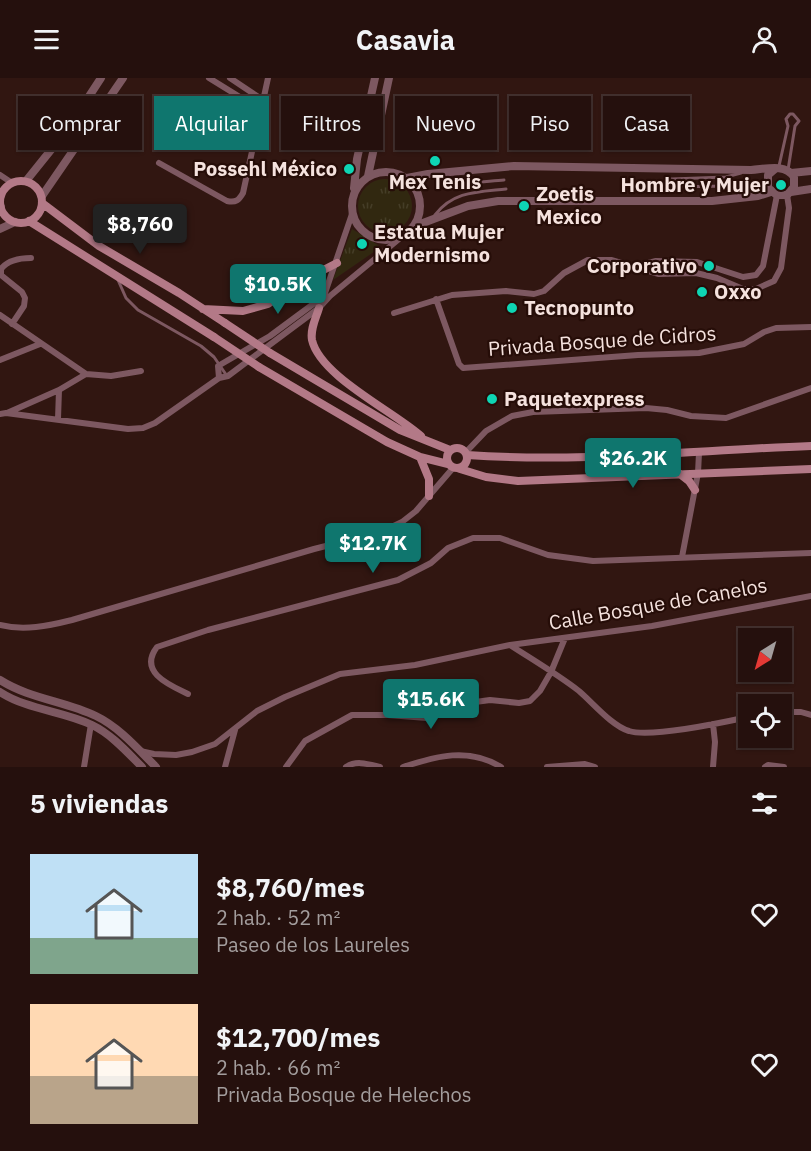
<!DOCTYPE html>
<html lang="es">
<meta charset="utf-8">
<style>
body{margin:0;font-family:"IBM Plex Sans",sans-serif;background:#311e1b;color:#f1f3f6;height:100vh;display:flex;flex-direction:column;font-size:22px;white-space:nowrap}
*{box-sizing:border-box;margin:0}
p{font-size:20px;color:#a39d9d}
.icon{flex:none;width:33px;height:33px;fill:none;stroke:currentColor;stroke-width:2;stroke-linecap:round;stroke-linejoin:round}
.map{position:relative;height:689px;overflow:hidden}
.panel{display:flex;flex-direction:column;background:#25100d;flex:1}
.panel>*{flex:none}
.banner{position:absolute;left:18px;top:18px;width:776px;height:54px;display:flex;gap:12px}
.needle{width:39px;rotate:217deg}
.tools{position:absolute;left:738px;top:550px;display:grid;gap:12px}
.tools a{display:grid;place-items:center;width:54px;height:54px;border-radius:0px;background:#25100d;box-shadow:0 2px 4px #0004,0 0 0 2px #42302e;font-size:30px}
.price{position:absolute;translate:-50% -51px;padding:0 14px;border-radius:6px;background:#0f766e;color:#fff;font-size:20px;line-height:39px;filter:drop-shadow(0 2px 3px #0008)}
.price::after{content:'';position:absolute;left:50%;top:36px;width:18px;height:14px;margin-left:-9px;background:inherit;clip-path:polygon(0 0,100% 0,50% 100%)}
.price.on{background:#222;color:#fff}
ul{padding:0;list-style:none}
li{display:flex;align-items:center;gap:18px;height:150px;padding:0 30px}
li span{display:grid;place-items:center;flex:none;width:168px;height:120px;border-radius:0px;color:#555}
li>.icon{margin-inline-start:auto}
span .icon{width:72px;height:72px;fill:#fffc;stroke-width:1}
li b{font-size:26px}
h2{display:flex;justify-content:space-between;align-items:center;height:72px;padding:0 30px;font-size:26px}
.chip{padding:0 21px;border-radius:0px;background:#25100d;box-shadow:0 2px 4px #0004,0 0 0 2px #42302e;font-size:21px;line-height:54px}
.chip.on{background:#0f766e;color:#fff}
header{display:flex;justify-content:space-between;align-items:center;height:78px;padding:0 30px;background:#25100d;font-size:27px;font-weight:700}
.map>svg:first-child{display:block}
</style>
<header><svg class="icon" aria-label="menu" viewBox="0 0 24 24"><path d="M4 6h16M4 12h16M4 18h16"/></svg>Casavia<svg class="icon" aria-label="person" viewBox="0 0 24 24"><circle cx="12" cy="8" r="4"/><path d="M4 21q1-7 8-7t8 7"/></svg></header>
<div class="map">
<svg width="811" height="689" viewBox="0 0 811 689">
<defs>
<pattern id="park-tufts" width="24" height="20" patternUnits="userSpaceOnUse" patternTransform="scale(1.5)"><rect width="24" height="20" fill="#312810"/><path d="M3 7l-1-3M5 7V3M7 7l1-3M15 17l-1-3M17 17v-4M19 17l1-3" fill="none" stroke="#453d27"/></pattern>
</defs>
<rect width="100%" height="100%" fill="#311611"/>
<!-- park -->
<path fill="url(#park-tufts)" d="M358 128a27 27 0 1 1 54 0a27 27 0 1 1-54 0Z
M352,151L381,169L333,202Z"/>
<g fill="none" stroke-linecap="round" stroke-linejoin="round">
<!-- service -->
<path stroke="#7d5861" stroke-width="3" d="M779,88L788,48L786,41L790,36H793L799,43L795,48L788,92
M430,97C446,111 484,103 504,102
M671,101L726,99L741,95
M668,109L727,108L752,116
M435,137C453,113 478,114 506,111
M118,202L126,220L138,232L201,268L214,279L227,298"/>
<!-- minor -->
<path stroke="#7d5861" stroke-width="6" d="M209,0L261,32
M230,0L263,22
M159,85L227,123C236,125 239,122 243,115L268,0
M0,97L12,105
M637,188L656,183L697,184L743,199L756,197L763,188L777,117
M436,221L459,286L463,290L638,277L699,275L744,266L764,254L776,250L811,249
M394,235L452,217L506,213L534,216L544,213L564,195L588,182H611L659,196L696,195L717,200L743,211H756L774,203L781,190L789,130L787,117
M0,237L86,296L111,298L141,293
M12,246L24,228L25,220L22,214L1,197V191C8,182 20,180 31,180
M0,282L40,266
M219,300L218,288L270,258L320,221L325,215L352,136
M7,335L59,312
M0,336L6,335L128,351L143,350L155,345L219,300L228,298L319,230L330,218L399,161
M58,341L59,312L86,296
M466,374L486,353L512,338L533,334L646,330L667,332L691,338L726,340L811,310
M682,479L698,395L699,375
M0,547C24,553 48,548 72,542L314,471L381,454L402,444L416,433L453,390
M510,567L652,548L811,518
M188,616C169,607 138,594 157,569L208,552L398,502L431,485L448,470L473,460H500L548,477L593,483L811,475
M782,634H801L811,637
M140,673L154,676L176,677L192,674L215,666L257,633L285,619L340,596L415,587L510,567C533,582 557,596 579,613C593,625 612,648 629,653C650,660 725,644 748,639
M84,689L91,646
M225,689L235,652
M286,689L305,663L352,637H388L427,640L442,631L468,625L490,622L519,625L530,623L540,613L551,594L565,560
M346,689C356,682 368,686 380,689
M403,689C436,678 469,669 501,689
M547,689L585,686L595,689
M713,689L715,664L713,646
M765,689L768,687L784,689"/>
<!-- tertiary -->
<path stroke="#7d5861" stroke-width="8" d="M352 128a34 34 0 1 1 68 0a34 34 0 1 1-68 0Z
M791,95L811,93
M368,98L389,0
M407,100L428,96L514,88L751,92C766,91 785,85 794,99V109L787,117H777L768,110V97L775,91
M26,103L67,52L101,0
M354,110L357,81L375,0
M791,114L811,111
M42,118L123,0
M0,129H1
M415,148L468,128L498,123H712L758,118L771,114
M0,151L15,144
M0,602C30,621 65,623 96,638C119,649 138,671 156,689
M0,614C28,632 63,633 92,647C111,656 127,674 142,689"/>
<!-- secondary -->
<path stroke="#b37987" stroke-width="8" d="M0 124a21 21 0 1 1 42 0a21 21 0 1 1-42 0Z
M42,125L99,168L179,215L225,245
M29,143L214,259
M319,230C316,240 310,251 312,262C320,298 393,333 421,358
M203,231L243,233L268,226L306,201L337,185
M270,275L400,352L450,372
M259,289L387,364L420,379L448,386
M447 380a10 10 0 1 1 20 0a10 10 0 1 1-20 0Z
M467,377C582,385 697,372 811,368
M420,379L429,401V418
M460,391L486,399L518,403L811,391
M680,396L689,403L695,412"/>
<!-- secondary-bridge -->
<path stroke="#b37987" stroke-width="8" d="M225,245L270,275
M214,259L259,289"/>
</g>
<!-- markers -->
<g fill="#0ed5b4" stroke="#260d08" stroke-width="2">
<circle cx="435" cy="83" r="6"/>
<circle cx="349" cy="91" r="6"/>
<circle cx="781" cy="107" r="6"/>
<circle cx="524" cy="128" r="6"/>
<circle cx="362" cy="166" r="6"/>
<circle cx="709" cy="188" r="6"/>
<circle cx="702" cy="214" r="6"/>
<circle cx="512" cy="230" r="6"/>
<circle cx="492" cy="321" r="6"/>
</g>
<g text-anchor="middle" stroke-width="4.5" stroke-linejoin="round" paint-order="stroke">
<!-- poi labels -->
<g font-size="20" font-weight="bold" fill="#f5e2de" stroke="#260d08" text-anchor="start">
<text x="337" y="98" text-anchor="end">Possehl México</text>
<text x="435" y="111" text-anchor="middle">Mex Tenis</text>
<text x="769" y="114" text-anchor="end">Hombre y Mujer</text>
<text x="536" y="123">Zoetis<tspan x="536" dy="23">Mexico</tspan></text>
<text x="374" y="161">Estatua Mujer<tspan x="374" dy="23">Modernismo</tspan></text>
<text x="697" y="195" text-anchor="end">Corporativo</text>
<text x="714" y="221">Oxxo</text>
<text x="524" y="237">Tecnopunto</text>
<text x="504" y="328">Paquetexpress</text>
</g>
<!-- street labels -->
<g font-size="20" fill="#f5e2de" stroke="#260d08">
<text transform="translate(602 263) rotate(-4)" y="7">Privada Bosque de Cidros</text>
<text transform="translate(658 526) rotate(-10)" y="7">Calle Bosque de Canelos</text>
</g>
</g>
</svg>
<div class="tools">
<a><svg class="needle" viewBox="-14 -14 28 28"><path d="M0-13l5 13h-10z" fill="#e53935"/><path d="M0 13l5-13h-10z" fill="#a39d9d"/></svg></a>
<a><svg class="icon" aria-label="locate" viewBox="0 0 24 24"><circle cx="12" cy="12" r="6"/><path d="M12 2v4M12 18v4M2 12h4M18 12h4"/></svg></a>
</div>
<b class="price on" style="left:140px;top:177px">$8,760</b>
<b class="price" style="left:278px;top:237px">$10.5K</b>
<b class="price" style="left:633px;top:411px">$26.2K</b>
<b class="price" style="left:373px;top:496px">$12.7K</b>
<b class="price" style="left:431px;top:652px">$15.6K</b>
<div class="banner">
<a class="chip">Comprar</a>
<a class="chip on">Alquilar</a>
<a class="chip">Filtros</a>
<a class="chip">Nuevo</a>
<a class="chip">Piso</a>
<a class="chip">Casa</a>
</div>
</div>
<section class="panel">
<h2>5 viviendas<svg class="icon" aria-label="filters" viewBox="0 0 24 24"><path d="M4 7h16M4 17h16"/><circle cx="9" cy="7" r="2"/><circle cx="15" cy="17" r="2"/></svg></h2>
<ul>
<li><span style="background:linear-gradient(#bfe0f5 70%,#7fa58c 0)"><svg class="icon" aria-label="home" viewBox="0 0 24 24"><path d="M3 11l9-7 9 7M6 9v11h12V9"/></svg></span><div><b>$8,760/mes</b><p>2 hab. · 52 m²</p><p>Paseo de los Laureles</p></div><svg class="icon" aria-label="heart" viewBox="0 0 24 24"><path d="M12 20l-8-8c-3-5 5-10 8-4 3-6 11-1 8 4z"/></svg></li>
<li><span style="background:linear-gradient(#ffd9b3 60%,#b9a48a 0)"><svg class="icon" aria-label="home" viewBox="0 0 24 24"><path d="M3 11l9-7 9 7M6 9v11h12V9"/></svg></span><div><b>$12,700/mes</b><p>2 hab. · 66 m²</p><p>Privada Bosque de Helechos</p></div><svg class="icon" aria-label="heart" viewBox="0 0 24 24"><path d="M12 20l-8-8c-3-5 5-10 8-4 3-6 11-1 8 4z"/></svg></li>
</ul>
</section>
